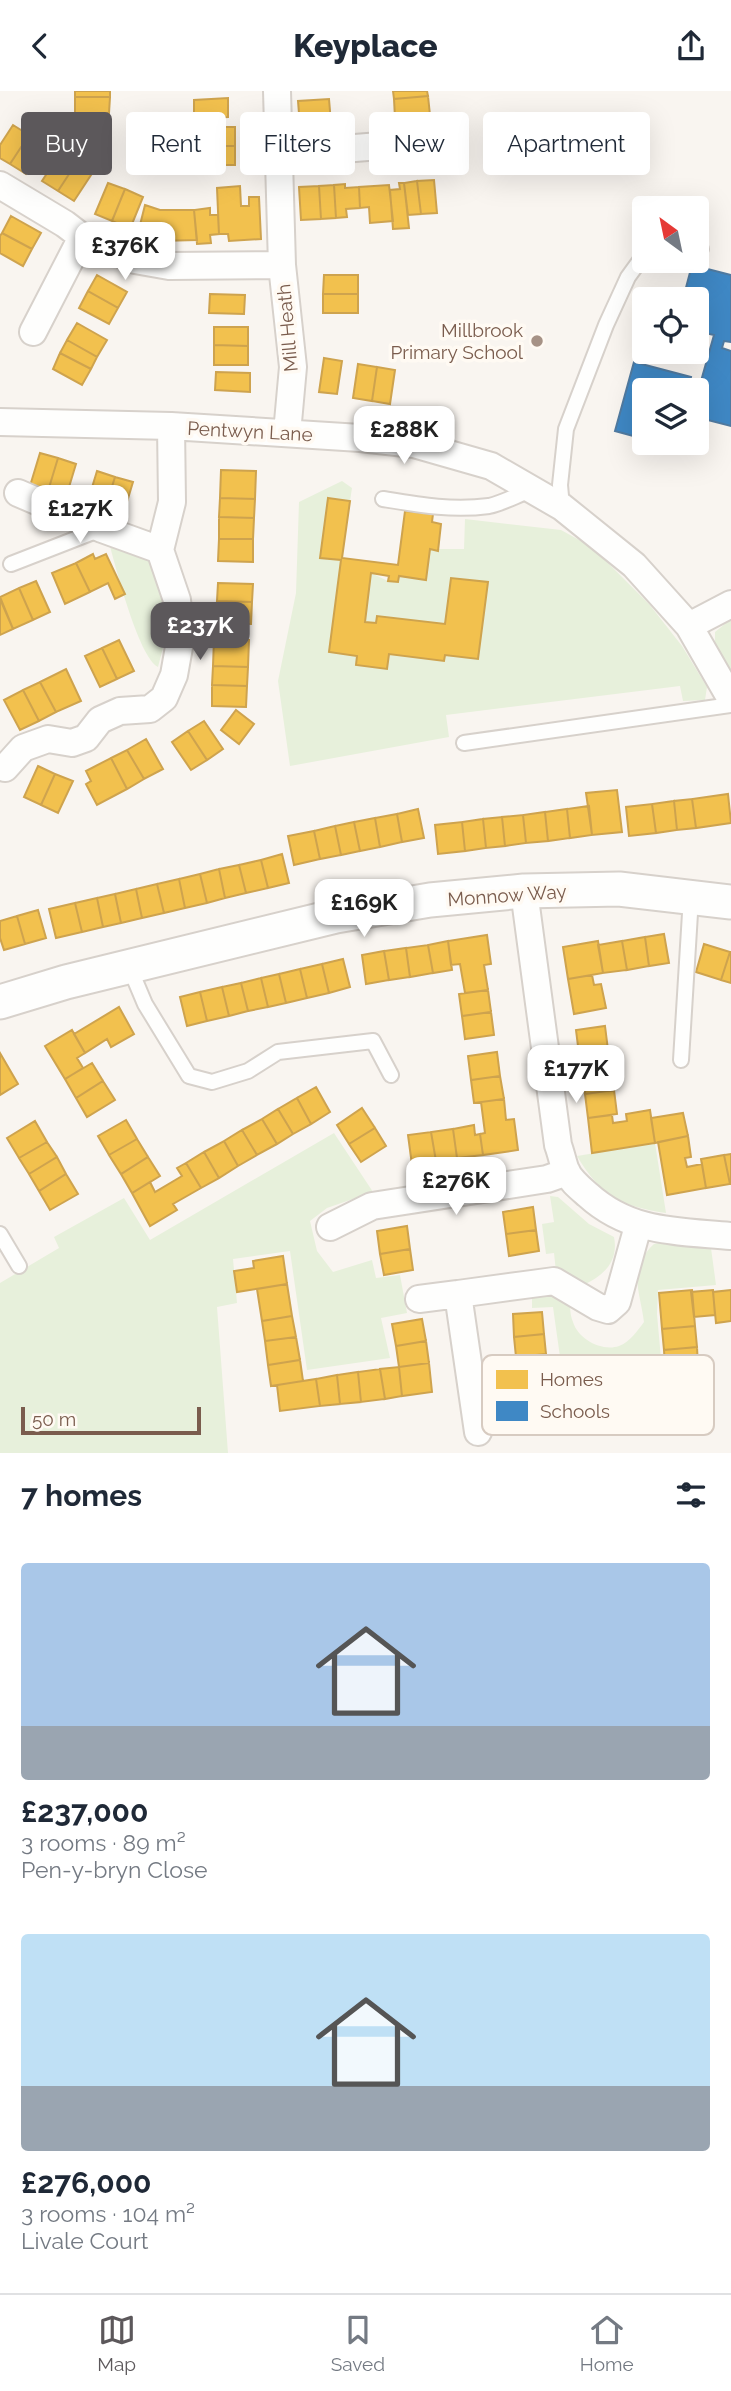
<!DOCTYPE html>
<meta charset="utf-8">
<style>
body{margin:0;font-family:Raleway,sans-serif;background:#f2f2f3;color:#1f2937;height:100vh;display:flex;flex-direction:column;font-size:26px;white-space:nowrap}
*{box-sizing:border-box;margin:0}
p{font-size:23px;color:#747a83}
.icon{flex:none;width:38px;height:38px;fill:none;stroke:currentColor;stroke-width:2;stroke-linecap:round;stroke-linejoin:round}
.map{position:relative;height:1362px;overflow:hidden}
.panel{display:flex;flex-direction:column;background:#fff;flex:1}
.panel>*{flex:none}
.banner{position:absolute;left:21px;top:21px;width:690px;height:63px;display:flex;gap:14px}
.needle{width:46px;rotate:327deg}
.fabs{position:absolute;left:632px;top:105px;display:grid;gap:14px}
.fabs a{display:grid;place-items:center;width:77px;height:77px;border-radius:7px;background:#fff;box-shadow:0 7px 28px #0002;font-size:35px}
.scale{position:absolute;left:21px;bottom:18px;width:180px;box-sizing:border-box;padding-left:7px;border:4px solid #7a5c4d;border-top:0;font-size:19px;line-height:24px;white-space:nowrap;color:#7a5c4d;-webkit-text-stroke:5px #fffaf3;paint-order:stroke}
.price{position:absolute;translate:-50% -60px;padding:0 16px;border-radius:14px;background:#fff;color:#222;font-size:23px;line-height:46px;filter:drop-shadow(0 2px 4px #0008)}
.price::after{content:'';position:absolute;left:50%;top:42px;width:21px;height:16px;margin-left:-10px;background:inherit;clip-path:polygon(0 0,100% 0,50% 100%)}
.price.on{background:#5c585b;color:#fff}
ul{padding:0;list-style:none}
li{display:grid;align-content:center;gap:14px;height:371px;padding:0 21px}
li span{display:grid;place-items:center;height:217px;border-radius:7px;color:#555}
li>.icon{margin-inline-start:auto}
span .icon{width:126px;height:126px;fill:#fffc;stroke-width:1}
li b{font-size:30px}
h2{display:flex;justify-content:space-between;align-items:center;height:84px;padding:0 21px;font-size:30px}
.tag{padding:0 24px;border-radius:7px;background:#fff;box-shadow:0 7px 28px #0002;font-size:24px;line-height:63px}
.tag.on{background:#5c585b;color:#fff}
header{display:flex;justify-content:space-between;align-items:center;height:91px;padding:0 21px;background:#fff;font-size:32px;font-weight:800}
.menu{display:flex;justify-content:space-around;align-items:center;height:98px;border-top:2px solid #e0e1e3;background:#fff;font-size:19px;color:#747a83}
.menu a{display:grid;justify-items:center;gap:4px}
.menu .on{color:#5c585b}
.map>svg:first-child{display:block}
</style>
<header><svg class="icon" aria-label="back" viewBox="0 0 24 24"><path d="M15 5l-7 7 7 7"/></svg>Keyplace<svg class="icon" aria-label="share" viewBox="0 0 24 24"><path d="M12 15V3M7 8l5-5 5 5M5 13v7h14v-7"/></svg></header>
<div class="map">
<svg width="731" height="1362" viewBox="0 0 731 1362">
<rect width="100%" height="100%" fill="#f9f5f0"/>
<!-- green -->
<path fill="#e7f0db" d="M342,390L352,397L350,410L328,407L320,466L341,469L329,561L357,565L356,574L387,578L389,563L443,570L451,487L445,533L376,532L365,531L371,482L388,490L399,485L426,488L430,458H464L465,428L561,439L592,456L649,513L682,555L707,596L705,609L683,610L680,595L446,624L449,646L290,675L278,590L296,502L299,411Z
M108,448L142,463L153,473L167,512L165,549L158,576C138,565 115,473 108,448Z
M731,528V581L715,556V541Z
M334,1042L373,1101L327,1117L310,1130L317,1160L333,1181L372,1169L376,1187L400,1184L407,1222L381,1227L390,1267L307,1279L290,1160L233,1168L237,1212L217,1216L228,1362H0V1192L59,1157L54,1146L124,1107L150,1149Z
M655,1052L666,1122C620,1115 601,1105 577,1065Z
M550,1105L558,1106L589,1133L614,1146C619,1171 603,1185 583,1194L556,1181L554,1162L546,1163L542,1133L554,1131Z
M666,1151L711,1157L716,1194L658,1199L657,1223L661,1268L561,1273L553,1216L532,1217V1207L559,1203L570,1208C570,1216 570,1224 573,1231C578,1248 602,1261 619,1255C630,1251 638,1239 644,1231C640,1199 627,1178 654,1153Z"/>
<!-- homes -->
<path fill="#f2c14e" stroke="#cea34e" stroke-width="2" d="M75,0H110V6H75Z
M393,0H427L428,5L394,8Z
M428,5L430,24L395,27L394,8Z
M75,6H110L109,22H75Z
M228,7V26L194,28V9Z
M329,8L331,32L300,35L298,10Z
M13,34L29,44L10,73L0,67V54Z
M201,36H235V55H201Z
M424,40V49L401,51L400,41Z
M29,44L45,54L26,83L10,73Z
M424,49L425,58L401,59V51Z
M201,55H235V74H201Z
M61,61L77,71L58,100L42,90Z
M77,71L93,81L74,110L58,100Z
M434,89L437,122L421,123L417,90Z
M417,90L421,123L408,124L404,92Z
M108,92L125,98L112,130L95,123Z
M399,92H404L409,137L393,138L390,99L400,98Z
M345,93V97L359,96L360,117L346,118L347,126L336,127L334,94Z
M334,94L336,127L321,128L319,95Z
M389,94L393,130L370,132L369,116L360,117L359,96Z
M240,95L241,115H249V106H259L261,148L229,150L228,143H219L217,97Z
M319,95L321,128L301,129L299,96Z
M125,98L143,106L130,138L112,130Z
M145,114L160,119H194L197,149L158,150L156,135L140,134Z
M210,117V124H218L219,143L210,144L211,152L197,153L194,119Z
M11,125L41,142L32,158L2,142Z
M2,142L32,158L23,175L0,162V145Z
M97,184L127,201L118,217L88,200Z
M324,184H358V203H323Z
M88,200L118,217L109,233L79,217Z
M210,203L245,204L244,223L209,222Z
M323,203H358V222H323Z
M77,232L107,249L97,266L67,249Z
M214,236H248V255L214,254Z
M67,249L97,266L91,278L60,262Z
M214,254L248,255V274H214Z
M60,262L91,278L82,294L53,278Z
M324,267L342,270L337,303L319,301Z
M358,273L377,276L372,310L353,307Z
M377,276L395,279L390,313L372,310Z
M216,281L250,282V301L215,299Z
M40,362L58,367L48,400L30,395Z
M58,367L76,373L66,406L48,400Z
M221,379L256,380L255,408L220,407Z
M97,380L115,386L105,418L87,413Z
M115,386L133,391L123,424L105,418Z
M220,407L255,408L254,427L219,426Z
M328,407L350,410L342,467L398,474L405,420L433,423L432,431L441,433L438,460L430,458L426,489L399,485L398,491L388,490L389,485L371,482L365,531L376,532L377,525L445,533L451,487L488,491L478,568L445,564L444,570L389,563L387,578L356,574L357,565L329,561L341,469L320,467Z
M219,426L254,427L253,448H219Z
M219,448H253V471L218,470Z
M93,463L95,468L106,463L125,503L115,508L108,492L90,501L76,472Z
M76,472L90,501L65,513L52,482Z
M36,490L50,521L33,529L19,497Z
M218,492L253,493L252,511L217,510Z
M19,497L33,529L13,538L0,506Z
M0,508L13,538L0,544Z
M217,510L252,511L251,533L217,532Z
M214,547L249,549L248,576L213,575Z
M119,549L134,580L117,588L102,557Z
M102,557L117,588L100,596L85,565Z
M213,575L248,576L247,595L212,594Z
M66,578L81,610L56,621L40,591Z
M40,591L56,621L39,630L23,599Z
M212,594L247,595L246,616L212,615Z
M23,599L39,630L20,639L4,609Z
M236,619L254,633L239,653L221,639Z
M204,630L223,658L207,669L188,640Z
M188,640L207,669L191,679L172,651Z
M146,648L163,678L144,688L127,659Z
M127,659L144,688L127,698L111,667Z
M111,667L127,698L97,714L86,693L91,690L86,680Z
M38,675L55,683L41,714L24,706Z
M55,683L73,690L58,722L41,714Z
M617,699L622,741L592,744L586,702Z
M728,703L731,732L696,737L692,708Z
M692,708L696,737L677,739L674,710Z
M674,710L677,739L656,742L652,713Z
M652,713L656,742L629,745L626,716Z
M589,715L592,744L570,747L567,718Z
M418,718L424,747L402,751L397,723Z
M567,718L570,747L548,750L545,721Z
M545,721L548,750L526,752L523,724Z
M397,723L402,751L380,756L375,727Z
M523,724L526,752L505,755L502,726Z
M502,726L505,755L486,757L483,728Z
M375,727L380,756L360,760L354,731Z
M483,728L486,757L465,760L462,731Z
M354,731L360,760L341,764L335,735Z
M462,731L465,760L438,763L435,734Z
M335,735L341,764L320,768L314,740Z
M314,740L320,768L294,774L288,745Z
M282,763L289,792L268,797L261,769Z
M261,769L268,797L246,802L239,774Z
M239,774L246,802L225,807L219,778Z
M219,778L225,807L207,812L200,783Z
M200,783L207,812L185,817L179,788Z
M179,788L185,817L164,822L157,793Z
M157,793L164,822L142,827L136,798Z
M136,798L142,827L121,832L115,803Z
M115,803L121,832L103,836L97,807Z
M97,807L103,836L82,841L75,812Z
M75,812L82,841L56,847L49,818Z
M38,819L46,847L25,853L17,825Z
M17,825L25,853L4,859L0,847V830Z
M664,843L669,872L649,875L645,846Z
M487,844L491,873L484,874L488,899L465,902L460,873L451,874L448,850Z
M645,846L649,875L627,879L622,850Z
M448,850L452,879L433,882L428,854Z
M598,850L603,882L568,888L563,856Z
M622,850L627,879L603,882L598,854Z
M704,853L730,861L721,889L696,881Z
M428,854L433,882L410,886L406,857Z
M406,857L410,886L389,889L384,860Z
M384,860L389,889L366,893L362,864Z
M730,861H731V892L721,889Z
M343,868L350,896L329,902L322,873Z
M322,873L329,902L307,907L300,878Z
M300,878L307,907L286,912L279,883Z
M279,883L286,912L268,916L261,887Z
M592,884L594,894L601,893L606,917L574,923L568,888Z
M261,887L268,916L248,920L241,892Z
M241,892L248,920L229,925L222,896Z
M222,896L229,925L207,930L200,901Z
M488,899L491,921L462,925L459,903Z
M200,901L207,930L187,935L180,906Z
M119,916L134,943L111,956L107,948L85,962L74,943Z
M491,921L494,944L465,948L462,925Z
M605,935L608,959L579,963L576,939Z
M72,939L85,962L77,967L83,977L65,988L45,955Z
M608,959L611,977L582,982L579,963Z
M497,961L500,985L471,989L468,965Z
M0,962L18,993L0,1004Z
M92,972L103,990L76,1007L65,988Z
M611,977L614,999L585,1003L582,982Z
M500,985L504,1008L474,1012L471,989Z
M103,990L115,1009L87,1026L76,1007Z
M316,996L330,1021L311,1033L297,1007Z
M614,999L617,1023L588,1027L585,1003Z
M297,1007L311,1033L293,1043L278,1018Z
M504,1008L506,1029L514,1028L518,1059L483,1064L480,1043L485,1042L481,1011Z
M362,1017L375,1037L349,1053L337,1034Z
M278,1018L293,1043L277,1053L262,1028Z
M650,1019L655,1052L592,1062L588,1027L612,1024L613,1032L627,1030L626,1023Z
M683,1022L688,1045L655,1052L651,1027Z
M262,1028L277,1053L257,1064L242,1039Z
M126,1029L137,1048L109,1064L98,1045Z
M35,1030L47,1051L19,1067L7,1047Z
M474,1034L475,1044L480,1043L483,1064L457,1067L453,1038Z
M375,1037L386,1055L361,1071L349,1053Z
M453,1038L457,1067L436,1070L431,1041Z
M242,1039L257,1064L238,1075L224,1050Z
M431,1041L436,1070L412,1074L408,1044Z
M688,1045L691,1066L685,1067L687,1076L702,1073L706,1097L667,1104L658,1051Z
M137,1048L148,1066L121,1083L109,1064Z
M224,1050L238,1075L219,1087L204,1061Z
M47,1051L57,1066L29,1083L19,1067Z
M204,1061L219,1087L201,1097L186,1072Z
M731,1063V1093H730L724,1064Z
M724,1064L730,1093L706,1097L701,1068Z
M57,1066L66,1083L39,1100L29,1083Z
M148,1066L160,1085L132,1102L121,1083Z
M186,1072L201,1097L173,1113L177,1119L150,1135L132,1102L150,1091L155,1101L182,1085L177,1077Z
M66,1083L78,1103L50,1119L39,1100Z
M533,1116L536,1139L506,1143L503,1121Z
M407,1135L410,1158L380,1163L377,1140Z
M536,1139L539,1160L509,1165L506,1143Z
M410,1158L413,1179L384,1184L380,1163Z
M283,1165L287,1193L237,1201L234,1180L254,1177L253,1170Z
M287,1193L292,1225L262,1230L257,1198Z
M692,1199L695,1235L662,1238L659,1202Z
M713,1199L715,1224L694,1226L691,1201Z
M731,1199V1230L716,1232L713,1201Z
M542,1221L544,1243L514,1246L513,1223Z
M292,1225L296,1246L265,1250L262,1230Z
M422,1228L426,1250L396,1255L392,1233Z
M695,1235L697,1256L664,1259L662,1238Z
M544,1243L546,1263L516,1266L514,1246Z
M296,1246L300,1269L268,1274L265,1250Z
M426,1250L429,1272L399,1276L396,1255Z
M697,1256L698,1275L665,1277L664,1259Z
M546,1263L547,1287L518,1289L516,1266Z
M300,1269L303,1290L271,1295L268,1274Z
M429,1272L432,1301L402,1305L399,1276Z
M399,1276L402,1305L385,1308L380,1278Z
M380,1278L385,1308L361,1311L358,1281Z
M358,1281L361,1311L340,1313L337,1284Z
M337,1284L340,1313L320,1315L316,1288Z
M316,1288L320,1315L280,1320L277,1294Z"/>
<!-- schools -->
<path fill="#3f88c5" stroke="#517ba1" stroke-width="2" d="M692,174L731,184V251L724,250L722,257L731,260V335L696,326V308L714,244L696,240V208H683Z
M634,271L691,286L688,299H644V348L615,340Z"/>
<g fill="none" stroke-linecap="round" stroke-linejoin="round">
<defs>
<path id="service" d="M696,157L701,158
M383,408C419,414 452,420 489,415C503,412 517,404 531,399
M562,416L560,394L566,338L606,234L628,186L644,164
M11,473L101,438
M464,652L731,614
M129,875L145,913L189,985L212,991L248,980L278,961L373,950L391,984
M681,969L691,806
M0,1143L19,1175"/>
<path id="minor" d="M277,0L282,174L293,276L287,342
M279,63L380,55
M0,94L65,133L82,146L135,169L169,175L282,174
M33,241L82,146
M0,331L171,335L360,347L414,353L491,375L562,416L634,474L689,535L731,608
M18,402L102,438L160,459
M689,535L731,513
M5,677L23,657L48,648L72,652L86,647L100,629L120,620L150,618L164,607L174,584L181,545L177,509L160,459L172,411L171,335
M524,800L558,1054C561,1062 563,1072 566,1080C571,1090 580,1097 588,1104C630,1142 677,1140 731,1145
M330,1136L372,1115L547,1088L567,1081
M419,1208L458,1203
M478,1341L458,1203L554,1190L598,1216L608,1219L617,1211L638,1135"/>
<path id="tertiary" d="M0,911L66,891L336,825L430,809L524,800L619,798L731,811"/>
</defs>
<!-- service casing -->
<use href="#service" stroke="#d7d1cb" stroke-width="18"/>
<!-- minor casing -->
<use href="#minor" stroke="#d7d1cb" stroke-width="30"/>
<!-- tertiary casing -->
<use href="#tertiary" stroke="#d7d1cb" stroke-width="37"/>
<!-- service -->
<use href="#service" stroke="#fefefd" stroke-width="14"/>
<!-- minor -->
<use href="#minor" stroke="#fefefd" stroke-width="26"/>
<!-- tertiary -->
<use href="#tertiary" stroke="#fefefd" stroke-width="33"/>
</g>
<!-- markers -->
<circle fill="#a69286" stroke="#fffaf3" stroke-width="2.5" cx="537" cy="250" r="7"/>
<g text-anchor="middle" stroke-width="7" stroke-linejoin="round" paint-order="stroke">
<!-- street labels -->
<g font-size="19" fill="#7a5c4d" stroke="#fffaf3">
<text transform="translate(287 237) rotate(-95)" y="7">Mill Heath</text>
<text transform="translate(250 340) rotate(3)" y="7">Pentwyn Lane</text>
<text transform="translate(507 804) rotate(-4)" y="7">Monnow Way</text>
</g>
<!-- poi labels -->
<g font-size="19" fill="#7a5c4d" stroke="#fffaf3" text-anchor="end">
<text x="523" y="246">Millbrook<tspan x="523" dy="22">Primary School</tspan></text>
</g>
</g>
<!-- legend -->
<rect x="482" y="1264" width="232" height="80" rx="10" fill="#fffaf3" stroke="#d7cbc1" stroke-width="2"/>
<rect x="496" y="1279" width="32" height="19" fill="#f2c14e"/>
<rect x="496" y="1310" width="32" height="20" fill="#3f88c5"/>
<g font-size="19" fill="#7a5c4d">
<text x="540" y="1295">Homes</text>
<text x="540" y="1327">Schools</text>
</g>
</svg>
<div class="fabs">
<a><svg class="needle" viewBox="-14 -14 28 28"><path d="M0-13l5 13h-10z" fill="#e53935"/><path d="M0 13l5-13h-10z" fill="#747a83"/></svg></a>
<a><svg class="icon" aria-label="locate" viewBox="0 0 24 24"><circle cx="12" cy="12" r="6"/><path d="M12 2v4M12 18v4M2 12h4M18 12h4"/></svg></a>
<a><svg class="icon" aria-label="layers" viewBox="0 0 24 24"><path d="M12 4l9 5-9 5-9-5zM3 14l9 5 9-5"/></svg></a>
</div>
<div class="scale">50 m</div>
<b class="price" style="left:125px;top:191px">£376K</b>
<b class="price" style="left:404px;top:375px">£288K</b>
<b class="price" style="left:80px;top:454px">£127K</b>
<b class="price on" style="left:200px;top:571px">£237K</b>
<b class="price" style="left:364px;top:848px">£169K</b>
<b class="price" style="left:576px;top:1014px">£177K</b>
<b class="price" style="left:456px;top:1126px">£276K</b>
<div class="banner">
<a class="tag on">Buy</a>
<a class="tag">Rent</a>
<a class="tag">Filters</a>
<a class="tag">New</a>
<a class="tag">Apartment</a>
</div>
</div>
<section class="panel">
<h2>7 homes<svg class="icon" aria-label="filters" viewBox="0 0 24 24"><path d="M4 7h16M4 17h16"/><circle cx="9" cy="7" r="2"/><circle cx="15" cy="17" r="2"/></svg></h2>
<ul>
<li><span style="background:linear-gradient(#a9c7e8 75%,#9aa5b1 0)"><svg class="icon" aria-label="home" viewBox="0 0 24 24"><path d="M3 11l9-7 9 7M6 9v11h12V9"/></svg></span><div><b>£237,000</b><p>3 rooms · 89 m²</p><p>Pen-y-bryn Close</p></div></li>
<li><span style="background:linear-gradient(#bfe0f5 70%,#9aa5b1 0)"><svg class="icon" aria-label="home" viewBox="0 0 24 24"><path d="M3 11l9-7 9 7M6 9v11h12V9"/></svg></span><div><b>£276,000</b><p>3 rooms · 104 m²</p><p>Livale Court</p></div></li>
</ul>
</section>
<nav class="menu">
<a class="on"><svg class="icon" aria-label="map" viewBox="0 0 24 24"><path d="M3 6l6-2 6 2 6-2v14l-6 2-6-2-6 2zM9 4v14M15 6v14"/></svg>Map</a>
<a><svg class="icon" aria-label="saved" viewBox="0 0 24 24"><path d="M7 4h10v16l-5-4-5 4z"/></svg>Saved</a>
<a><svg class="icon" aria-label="home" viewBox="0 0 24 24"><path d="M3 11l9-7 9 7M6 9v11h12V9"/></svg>Home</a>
</nav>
